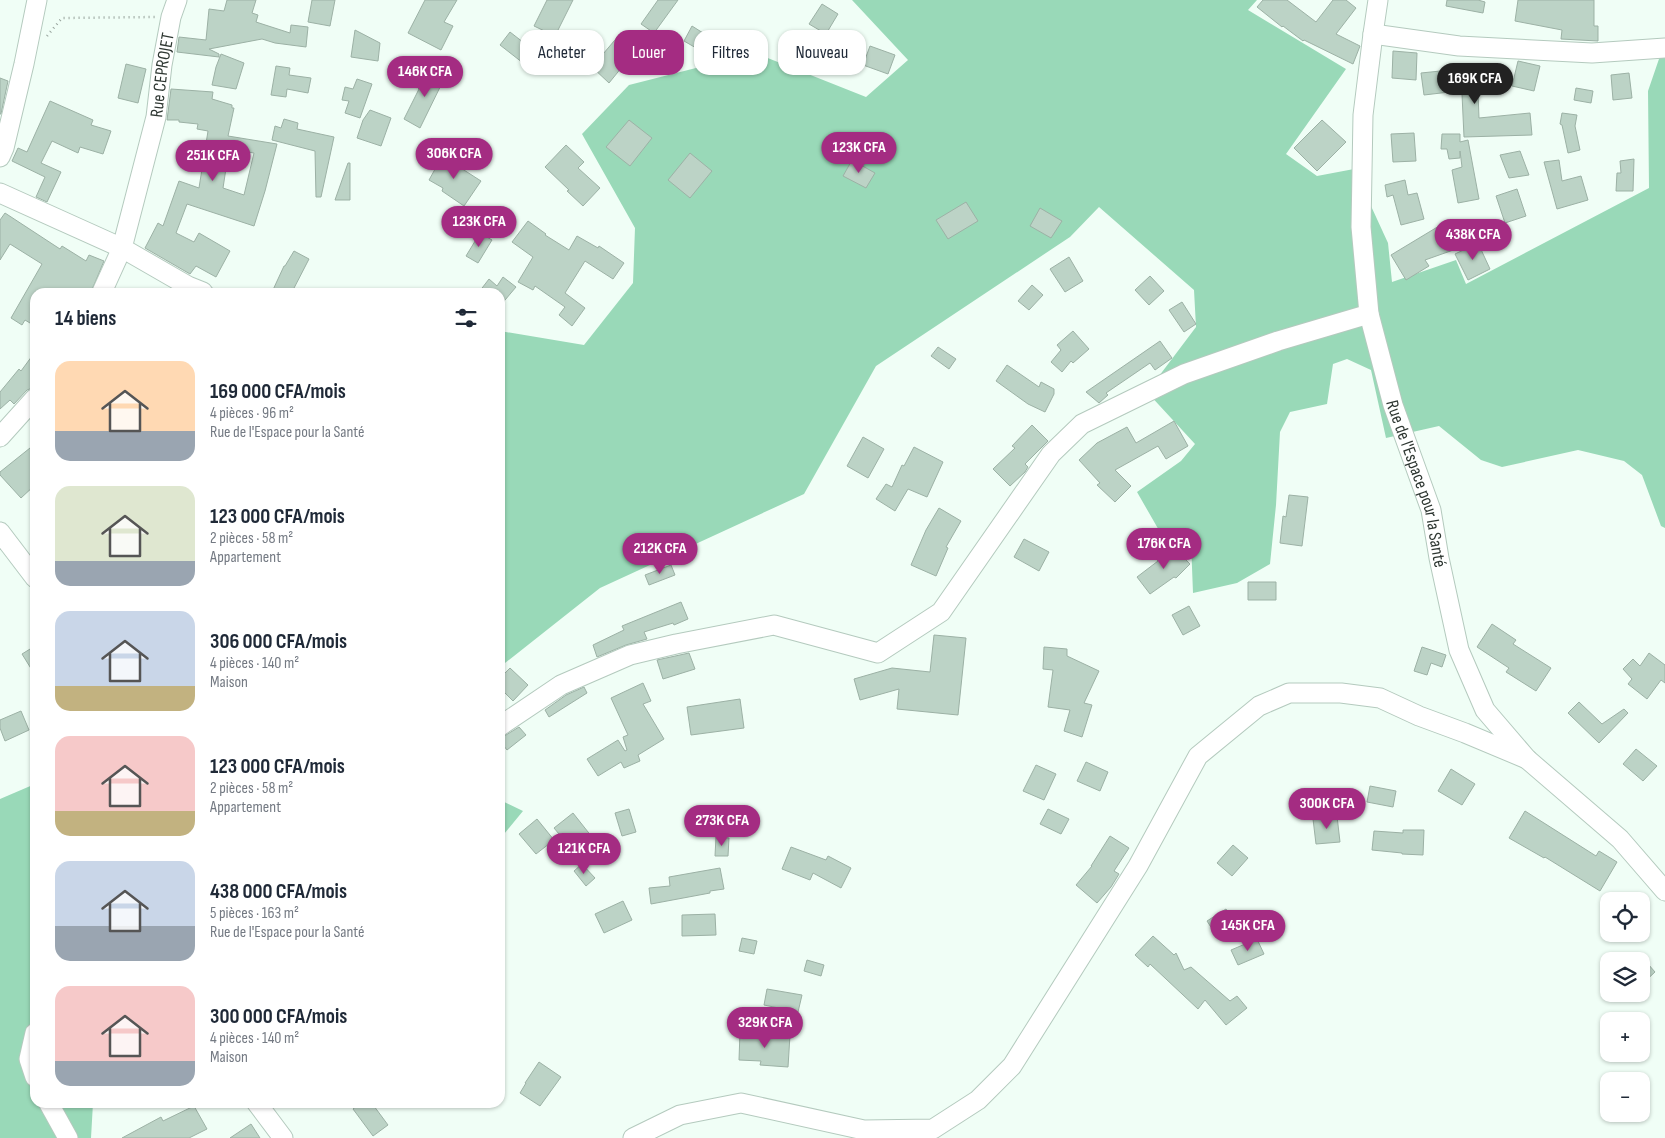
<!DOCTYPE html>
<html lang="fr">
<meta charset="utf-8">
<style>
body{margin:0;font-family:"Sofia Sans Condensed",sans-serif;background:#f6f6f7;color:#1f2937;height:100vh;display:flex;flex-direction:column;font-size:19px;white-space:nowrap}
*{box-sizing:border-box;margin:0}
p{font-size:16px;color:#747a83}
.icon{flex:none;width:28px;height:28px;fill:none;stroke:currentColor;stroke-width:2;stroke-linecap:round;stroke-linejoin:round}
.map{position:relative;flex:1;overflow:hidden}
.details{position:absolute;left:30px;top:288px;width:475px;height:820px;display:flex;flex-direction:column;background:#fff;border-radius:15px;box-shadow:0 1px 4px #0004}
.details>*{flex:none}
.guide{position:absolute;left:520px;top:30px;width:475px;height:45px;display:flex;gap:10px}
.controls{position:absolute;left:1600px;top:892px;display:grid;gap:10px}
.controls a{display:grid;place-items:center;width:50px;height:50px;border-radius:10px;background:#fff;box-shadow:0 1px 4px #0004;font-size:25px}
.price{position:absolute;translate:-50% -42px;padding:0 11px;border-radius:18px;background:#a42c82;color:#fff;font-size:16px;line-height:32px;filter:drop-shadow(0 1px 2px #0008)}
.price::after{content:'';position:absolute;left:50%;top:30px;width:15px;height:11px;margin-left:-8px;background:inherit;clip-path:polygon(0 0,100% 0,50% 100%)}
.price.selected{background:#222;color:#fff}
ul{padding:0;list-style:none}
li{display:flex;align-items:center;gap:15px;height:125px;padding:0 25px}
li span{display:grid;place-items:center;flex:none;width:140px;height:100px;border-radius:15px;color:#555}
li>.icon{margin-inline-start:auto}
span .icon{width:60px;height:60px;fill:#fffc;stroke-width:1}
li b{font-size:21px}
h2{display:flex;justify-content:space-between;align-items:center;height:60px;padding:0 25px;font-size:21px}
.pill{padding:0 18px;border-radius:15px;background:#fff;box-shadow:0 1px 4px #0004;font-size:18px;line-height:45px}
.pill.selected{background:#a42c82;color:#fff}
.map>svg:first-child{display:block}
</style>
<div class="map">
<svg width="1665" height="1138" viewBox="0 0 1665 1138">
<rect width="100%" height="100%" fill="#f0fef6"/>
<!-- green -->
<path fill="#99d9b8" d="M852,0H1257L1248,10L1346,69L1286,154L1317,176L1354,169L1388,243L1392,282L1456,260L1466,284L1649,188L1648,91L1660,56H1665V528L1661,526L1642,475L1624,461L1578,450L1502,467L1481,460L1439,426L1386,438L1371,370L1347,359L1333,364L1327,404L1290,412L1280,432L1276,505L1270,564L1237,583L1193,593L1191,542L1164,539L1137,492L1181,461L1195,444L1147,392L1196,327L1194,290L1099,207L1070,237L876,366L804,494L600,588L500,667V331L584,345L633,283L635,228L582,134L629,85L755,53L866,97L908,60Z
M35,784V1102L93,1103L91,1138H0V799Z
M500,800L523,811L500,839Z"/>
<!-- building -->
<path fill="#bcd3c6" stroke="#9cb1a5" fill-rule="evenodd" d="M227,0H256L252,13L258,15L256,22L290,33L291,25L308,27L306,47L275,43L262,39L209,49L219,54V57L177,52L179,37L206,40L209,9L224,11Z
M312,0H335L330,26L308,22Z
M425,0H457L444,22L453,26L441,50L408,33Z
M547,0H573L555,36L534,26Z
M658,0H678L654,33L641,24Z
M1263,0H1287L1316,22L1333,0H1346L1356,8L1336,34L1360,46L1353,64L1304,40L1303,41L1283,26L1282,27L1257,7Z
M1447,0H1478L1485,2L1483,13L1446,6Z
M1518,0H1594V26H1598V41L1561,39L1562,30L1515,21Z
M822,4L838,14L826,34L809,24Z
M692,26L711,38L703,52L684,41Z
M355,30L380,43L378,61L351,57Z
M510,32L542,57L532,70L500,45Z
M620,34L635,46V51L609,83L592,67Z
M870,46L895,55L888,74L863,65Z
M1393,51L1417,53L1416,80L1392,78Z
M221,54L244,63L236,89L212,85L216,67Z
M1518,61L1540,66L1534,91L1512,86Z
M126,64L146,69L138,103L118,98Z
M276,66L290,68L289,75L311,78L308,93L287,89L286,97L271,95Z
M429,68L445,77L420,128L404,119L419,89L418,88Z
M1460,69L1479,70L1478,92L1479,118L1530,113L1532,135L1464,137L1462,94H1458V91L1424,95L1421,73Z
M1629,73L1632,98L1613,100L1611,75Z
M0,78L8,81L1,114H0Z
M357,79L372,84L360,118L345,113L349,101L342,100L345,87L353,89Z
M1576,88L1593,91L1591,103L1574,100Z
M171,89L213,92L212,99L232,105V108H234L228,136L277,144L265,191L254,226L187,204L176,233L194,242L199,233L230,251L216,277L196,266L190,274L145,248L158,223L163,226L179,181L199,188L208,131L197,129L198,124L179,122V120H167ZM229,149L254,153L244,195L223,188Z
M50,101L93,120L91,125L111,131L103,154L80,147L78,153L52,141L41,163L61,172L47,202L36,197L45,177L12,161L18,148L27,152Z
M370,110L391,118L381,146L357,138L363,120Z
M1562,113L1577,115L1575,126L1580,150L1568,153L1562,125L1560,124Z
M284,119L298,123L297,129L334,137L321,197H316L315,151L272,140L275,126L281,128Z
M629,120L652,138L630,166L606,147Z
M1322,120L1346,142L1317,171L1294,148Z
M1414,133L1416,161L1393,162L1391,134Z
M1442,134H1460V142L1468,140L1479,199L1458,203L1452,170L1462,167L1460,151V158L1449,159L1447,149H1441Z
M566,145L584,162L578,168L600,188L583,206L567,191L569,190L545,167Z
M1520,151L1529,175L1509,178L1500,155Z
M444,153L455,159L453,163L481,181L464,206L442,191L443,188L429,180Z
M690,153L712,171L690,198L668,180Z
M1634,159L1633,191H1616L1617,173H1621L1620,161Z
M852,160L875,173L866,188L843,176Z
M1559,160L1562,181L1581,176L1588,200L1557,209L1544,162Z
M348,163H350V200H335Z
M1405,180L1408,195L1417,193L1424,219L1401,225L1393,195L1387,197L1385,185Z
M1517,189L1526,216L1505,223L1496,196Z
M966,202L978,221L948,239L936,220Z
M1040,208L1062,221L1051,238L1030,226Z
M5,213L60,249L62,246L86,261L89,255L104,261L91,292H35V326L25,320L22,325L11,318L42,264L10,244L0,260V220Z
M1449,220L1459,248L1425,260L1429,266L1406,280L1391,255Z
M528,221L546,234L545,235L569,250L577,236L598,248L599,246L624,263L613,279L585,261L565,293L585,308L572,326L559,315L565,307L535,286L533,290L518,282L533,257L512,242Z
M480,233L492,240L478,263L466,256Z
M1478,243L1490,269L1468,280L1455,254Z
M294,251L309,259L292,292H272L284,266H285Z
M1069,257L1083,281L1065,292L1050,269Z
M1150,276L1164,291L1149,305L1135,290Z
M503,277L516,287L500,306V292H479L489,279L497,286Z
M1032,285L1043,295L1029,310L1018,301Z
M1182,302L1196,324L1184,332L1169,310Z
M1073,331L1089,349L1073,363L1071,361L1062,372L1051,362L1061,350L1057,345Z
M1160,341L1172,358L1155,370L1150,363L1106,393L1108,395L1099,403L1086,392Z
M938,347L956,359L949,369L931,356Z
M35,352V387L27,390L14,404L10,400L0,409V392L19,369L21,371Z
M1007,365L1039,387L1041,382L1054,389V394L1045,412L1028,404L996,381Z
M1174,421L1188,446L1166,459L1158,446L1115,470L1131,486L1115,502L1097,485L1100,483L1079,460L1097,443L1127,427L1136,443Z
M1032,425L1048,441L1025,464L1028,467L1025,472L1010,486L993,469L1015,448L1012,446Z
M863,437L884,449L868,478L847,466Z
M914,447L943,462L927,497L908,489L895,511L876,499L886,484L892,487L902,465L904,466Z
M30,448L35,454V485L21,498L0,475V472Z
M1289,495L1308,497L1302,546L1280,543L1283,516L1286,517Z
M939,508L961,521L946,547L948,548L936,576L911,565L926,530Z
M1024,539L1049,552L1039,571L1014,557Z
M1170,544L1190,564L1176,578L1174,577L1150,594L1137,577L1158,561L1156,558Z
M671,565L675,575L649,585L645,575Z
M1248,582H1276V600H1248Z
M681,602L688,619L674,625L673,623L644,632L647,639L626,645L597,657L593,645L624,630L622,626Z
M1189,606L1200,626L1183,635L1172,615Z
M1492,624L1516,640L1513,644L1551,668L1536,691L1506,672L1509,668L1477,647Z
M934,635L966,638L958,715L897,709L899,689L860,700L854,679L892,668L930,672Z
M35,646V675L22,654Z
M1044,647L1067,649V656L1099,671L1084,703L1092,705L1082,737L1064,731L1070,710L1048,707L1053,670L1043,669Z
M1422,647L1446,655L1442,667L1431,663L1427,675L1414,671Z
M689,653L695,669L663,679L657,660Z
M1649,653L1665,665V683L1661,680L1647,699L1628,684L1632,679L1623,669L1633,659L1640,666Z
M510,668L528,685L513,701L500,688V678Z
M643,683L651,701L643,704L664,739L638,755L640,761L624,768L621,762L598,776L587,759L618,740L625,751L627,750L623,737L628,735L611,698Z
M584,687L587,693L549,717L545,710L566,695Z
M740,699L744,728L691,735L687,707Z
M1579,702L1602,724L1624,709L1628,713L1599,743L1568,713Z
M21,711L29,730L5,741L0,728V720Z
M519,727L526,735L507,750L500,741V737L506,735Z
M1636,749L1657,766L1643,781L1623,764Z
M1086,762L1108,772L1100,791L1077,781Z
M1036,765L1056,774L1044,800L1023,791Z
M1451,769L1475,784L1462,805L1438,791Z
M1370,786L1396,791L1393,807L1367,802Z
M629,809L636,832L622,836L615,813Z
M1048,809L1069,819L1061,834L1040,824Z
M1525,811L1596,856L1599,851L1617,862L1600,891L1545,857L1544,858L1509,838Z
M573,813L592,837L574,852L554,828Z
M1337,816L1340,842L1316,844L1313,819Z
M537,819L554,840L536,854L519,834Z
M1403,830H1424L1423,855L1402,854V853L1372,850L1374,831L1403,833Z
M1110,836L1129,848L1114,871L1119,874L1111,887L1097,903L1076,885L1092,866H1091Z
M716,837L729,838L728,856H715Z
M1233,845L1248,858L1232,876L1217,863Z
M791,847L826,860L828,856L851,868L841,888L813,873L810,880L782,869Z
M582,864L595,878L586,886L574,871Z
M720,868L724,889L710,891V893L651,904L649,888L670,886L669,877Z
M623,901L632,920L604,933L595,914Z
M1226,909L1237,926L1218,938L1207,921Z
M715,914L716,935L682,936V915Z
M1153,936L1174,955L1176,953L1184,970L1191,967L1230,1001L1237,996L1247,1008L1226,1025L1205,1000L1198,1009L1150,964L1148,967L1135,955Z
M742,938L757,941L754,954L739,951Z
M1257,939L1264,954L1238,965L1231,950Z
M1641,956L1655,972L1641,985Z
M807,960L824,965L821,976L804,971Z
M767,989L802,995L798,1012L764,1005Z
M740,1032L790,1035L788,1067L760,1065L761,1061L739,1060Z
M539,1062L561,1077L540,1106L520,1093L526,1083H525Z
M361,1102H371L388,1125L373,1136L353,1109Z
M194,1106L207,1129L189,1138H122L161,1117L163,1121Z
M251,1124L260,1138H230Z"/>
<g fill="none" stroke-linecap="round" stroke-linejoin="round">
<defs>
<g id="minor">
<path id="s1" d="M1378,0L1373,34L1363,115L1361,227L1369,314L1393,405L1431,510L1439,558L1459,650L1485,710L1527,759L1620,839L1665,891"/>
<path d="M1373,34L1459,46L1592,53L1665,48"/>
<path d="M0,157L4,148L24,64L37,0"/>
<path d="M0,193L122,248L188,286L203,292"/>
<path id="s2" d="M102,292L122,248L156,117L162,65L171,17L177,0"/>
<path d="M0,437L35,398"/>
<path d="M0,532L35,578"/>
<path d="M500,726L561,685L630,655L676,644L774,625L878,653L941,612L1051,454L1082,424L1184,374L1278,341L1369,314"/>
<path d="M35,1033L29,1059L35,1077"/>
<path d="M48,1102L68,1138"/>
<path d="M256,1102L283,1138"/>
<path d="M633,1138L680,1115L741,1103L864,1130L933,1129L978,1100L1012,1066L1138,866L1198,756L1259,706L1289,693H1341L1380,698L1419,716L1465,733L1527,759"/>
</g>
</defs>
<!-- minor casing -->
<use href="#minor" stroke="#b4cabe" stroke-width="21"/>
<!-- path -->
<path stroke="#97a39c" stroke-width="2.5" stroke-dasharray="1 4" stroke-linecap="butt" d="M47,36L62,18L156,17"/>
<!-- minor -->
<use href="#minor" stroke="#fff" stroke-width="19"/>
</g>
<g text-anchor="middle" stroke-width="4" stroke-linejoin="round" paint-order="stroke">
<!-- street labels -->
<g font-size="18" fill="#2e3732" stroke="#fff">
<text dy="6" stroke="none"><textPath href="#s2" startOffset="226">Rue CEPROJET</textPath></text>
<text dy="6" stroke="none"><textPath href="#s1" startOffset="492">Rue de l'Espace pour la Santé</textPath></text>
</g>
</g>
</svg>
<div class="controls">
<a><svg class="icon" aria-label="locate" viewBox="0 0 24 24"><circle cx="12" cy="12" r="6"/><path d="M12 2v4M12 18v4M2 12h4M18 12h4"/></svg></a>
<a><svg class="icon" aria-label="layers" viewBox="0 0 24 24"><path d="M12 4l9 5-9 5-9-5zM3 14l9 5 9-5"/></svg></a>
<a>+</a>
<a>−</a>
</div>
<b class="price" style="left:425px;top:98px">146K CFA</b>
<b class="price selected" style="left:1475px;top:105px">169K CFA</b>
<b class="price" style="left:859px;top:174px">123K CFA</b>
<b class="price" style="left:454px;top:180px">306K CFA</b>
<b class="price" style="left:213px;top:182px">251K CFA</b>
<b class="price" style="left:479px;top:248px">123K CFA</b>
<b class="price" style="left:1473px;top:261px">438K CFA</b>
<b class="price" style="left:1164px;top:570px">176K CFA</b>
<b class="price" style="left:660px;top:575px">212K CFA</b>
<b class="price" style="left:1327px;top:830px">300K CFA</b>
<b class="price" style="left:722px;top:847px">273K CFA</b>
<b class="price" style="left:584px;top:875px">121K CFA</b>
<b class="price" style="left:1248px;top:952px">145K CFA</b>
<b class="price" style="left:765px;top:1049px">329K CFA</b>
<div class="guide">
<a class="pill">Acheter</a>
<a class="pill selected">Louer</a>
<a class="pill">Filtres</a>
<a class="pill">Nouveau</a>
</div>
<section class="details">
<h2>14 biens<svg class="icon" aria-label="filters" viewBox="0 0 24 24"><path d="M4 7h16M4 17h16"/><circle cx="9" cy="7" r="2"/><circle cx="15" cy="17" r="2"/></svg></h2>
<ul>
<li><span style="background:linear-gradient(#ffd9b3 70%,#9aa5b1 0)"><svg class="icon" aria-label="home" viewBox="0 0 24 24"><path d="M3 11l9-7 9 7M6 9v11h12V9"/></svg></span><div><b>169 000 CFA/mois</b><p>4 pièces · 96 m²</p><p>Rue de l'Espace pour la Santé</p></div></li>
<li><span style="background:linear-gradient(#dfe7d0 75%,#9aa5b1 0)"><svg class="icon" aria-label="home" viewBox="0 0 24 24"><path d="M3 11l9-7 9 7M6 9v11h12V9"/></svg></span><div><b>123 000 CFA/mois</b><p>2 pièces · 58 m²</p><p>Appartement</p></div></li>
<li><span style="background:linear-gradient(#c9d6e8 75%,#c2b280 0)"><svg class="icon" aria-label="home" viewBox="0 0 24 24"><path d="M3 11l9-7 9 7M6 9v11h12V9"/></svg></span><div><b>306 000 CFA/mois</b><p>4 pièces · 140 m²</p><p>Maison</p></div></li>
<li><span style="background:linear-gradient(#f6c9c9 75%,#c2b280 0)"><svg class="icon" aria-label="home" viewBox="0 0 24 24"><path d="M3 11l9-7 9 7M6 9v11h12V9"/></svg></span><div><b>123 000 CFA/mois</b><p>2 pièces · 58 m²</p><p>Appartement</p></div></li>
<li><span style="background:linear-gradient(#c9d6e8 65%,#9aa5b1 0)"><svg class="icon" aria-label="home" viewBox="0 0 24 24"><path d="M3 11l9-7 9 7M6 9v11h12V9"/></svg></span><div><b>438 000 CFA/mois</b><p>5 pièces · 163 m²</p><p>Rue de l'Espace pour la Santé</p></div></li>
<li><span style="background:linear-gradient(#f6c9c9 75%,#9aa5b1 0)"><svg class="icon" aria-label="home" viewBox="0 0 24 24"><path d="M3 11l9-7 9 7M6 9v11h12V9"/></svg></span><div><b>300 000 CFA/mois</b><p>4 pièces · 140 m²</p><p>Maison</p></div></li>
</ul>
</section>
</div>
